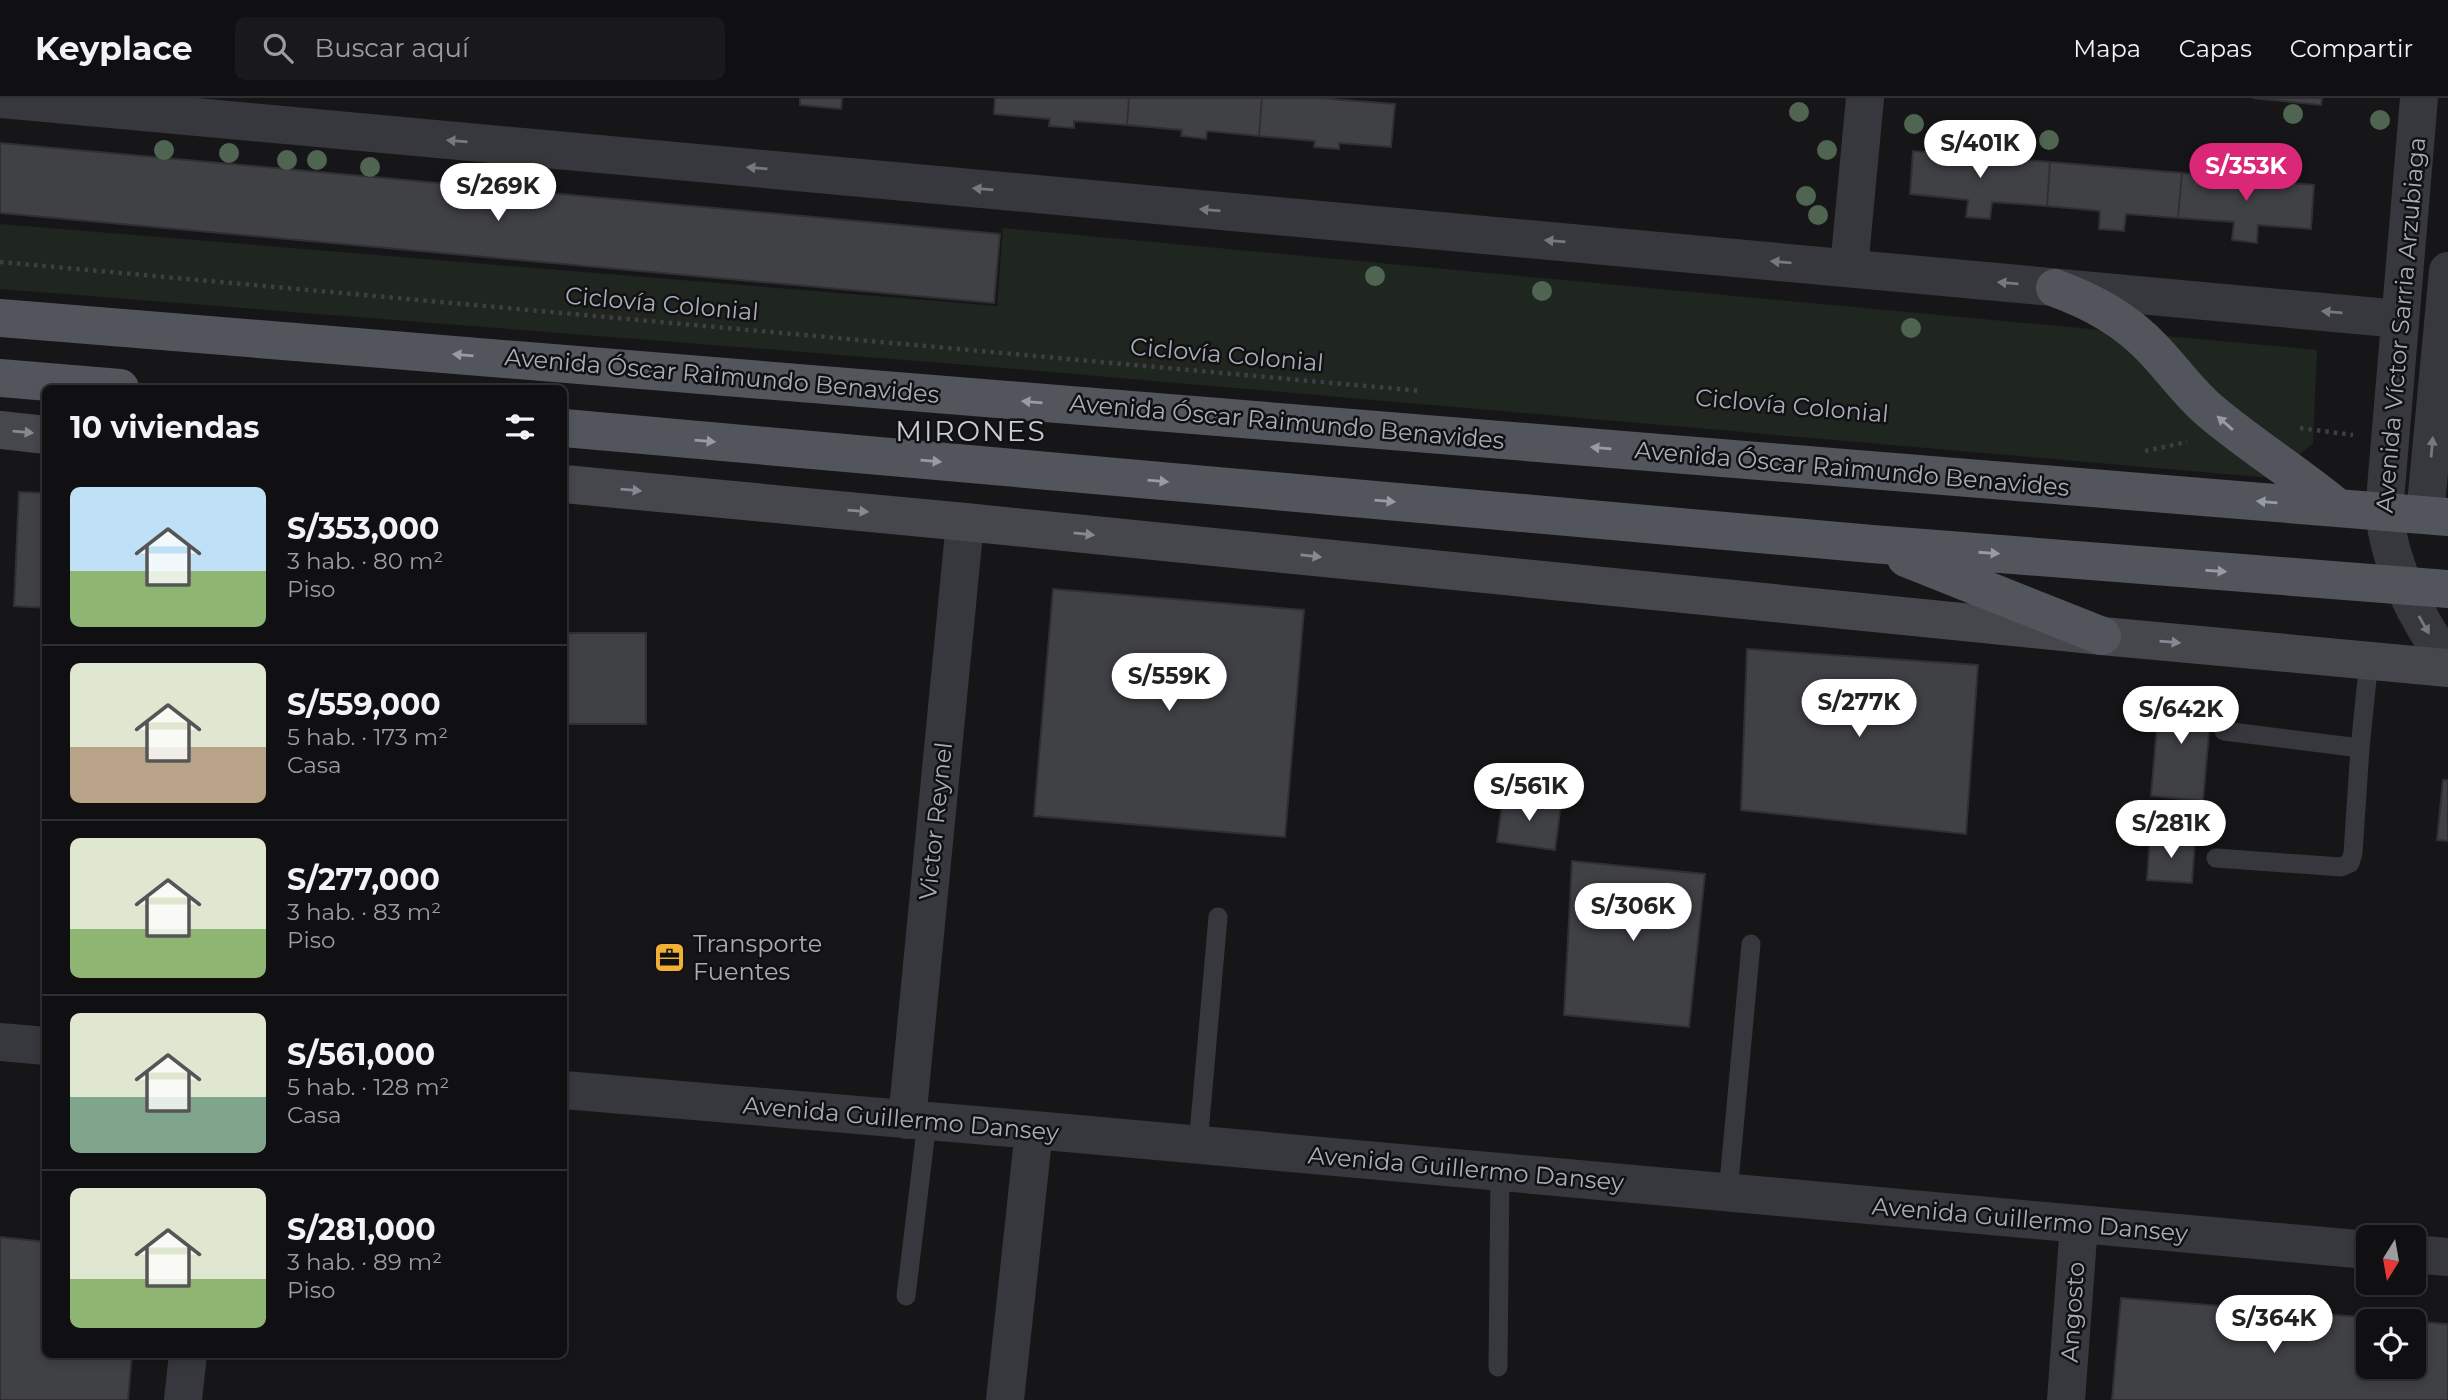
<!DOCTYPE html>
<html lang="es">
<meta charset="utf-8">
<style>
body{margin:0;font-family:Montserrat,sans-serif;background:#19191b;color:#f1f3f6;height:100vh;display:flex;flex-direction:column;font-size:26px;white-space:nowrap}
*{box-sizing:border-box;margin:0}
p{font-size:23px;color:#9c9d9f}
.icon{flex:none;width:38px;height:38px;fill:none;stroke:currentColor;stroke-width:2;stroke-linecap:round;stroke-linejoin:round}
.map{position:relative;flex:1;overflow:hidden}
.panel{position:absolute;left:42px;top:287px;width:525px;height:973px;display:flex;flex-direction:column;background:#101012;border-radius:10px;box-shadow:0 4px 10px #0003,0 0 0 2px #303032}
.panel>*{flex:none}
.needle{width:46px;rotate:191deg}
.controls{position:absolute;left:2356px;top:1127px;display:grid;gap:14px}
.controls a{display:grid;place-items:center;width:70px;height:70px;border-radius:10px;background:#101012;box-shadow:0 4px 10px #0003,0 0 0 2px #303032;font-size:35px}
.price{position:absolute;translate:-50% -60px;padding:0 16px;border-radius:24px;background:#fff;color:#222;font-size:23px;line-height:46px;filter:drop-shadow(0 2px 4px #0008)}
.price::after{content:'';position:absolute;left:50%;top:42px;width:21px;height:16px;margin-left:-10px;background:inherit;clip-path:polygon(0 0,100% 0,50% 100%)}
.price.on{background:#db2777;color:#fff}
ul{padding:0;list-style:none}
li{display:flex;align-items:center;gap:21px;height:175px;padding:0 28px}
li+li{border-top:2px solid #303032}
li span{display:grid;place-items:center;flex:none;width:196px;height:140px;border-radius:10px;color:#555}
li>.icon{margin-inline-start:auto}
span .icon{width:84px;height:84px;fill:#fffc;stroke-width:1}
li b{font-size:30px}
h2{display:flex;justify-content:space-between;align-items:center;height:84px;padding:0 28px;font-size:30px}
header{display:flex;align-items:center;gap:42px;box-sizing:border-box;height:98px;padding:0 35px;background:#101012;border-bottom:2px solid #303032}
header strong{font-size:33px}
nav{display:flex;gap:38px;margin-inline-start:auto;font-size:24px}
.search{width:490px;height:63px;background:#19191b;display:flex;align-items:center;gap:18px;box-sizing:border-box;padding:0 24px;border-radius:10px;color:#9c9d9f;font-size:26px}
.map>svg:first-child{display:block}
</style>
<header>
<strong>Keyplace</strong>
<div class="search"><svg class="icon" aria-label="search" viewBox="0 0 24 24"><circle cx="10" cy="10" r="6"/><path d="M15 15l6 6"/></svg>Buscar aquí</div>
<nav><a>Mapa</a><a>Capas</a><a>Compartir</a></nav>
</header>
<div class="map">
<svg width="2448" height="1302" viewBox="0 0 2448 1302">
<rect width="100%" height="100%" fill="#161618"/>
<!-- green -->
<path fill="#1e261f" d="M0,126L997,208L1003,130L2317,252L2313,345L2272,380L993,269L0,191Z"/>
<!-- building -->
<path fill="#404145" stroke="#303034" stroke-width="2" fill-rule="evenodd" d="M800,0H842L841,11L800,7Z
M995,0H1129L1127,27L1074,23V30L1049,28L1050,21L994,16Z
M1129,0H1262L1259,38L1207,33L1206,41L1181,38L1182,32L1127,27Z
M1262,0H1319L1395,6L1391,49L1339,45V51L1314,49L1315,43L1259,38Z
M2253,0H2322L2321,7Z
M0,45L1000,136L994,205L0,115Z
M1913,53L2050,64L2047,108L1992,104L1990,121L1966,119L1968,102L1910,96Z
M2050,64L2182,75L2178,120L2126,116L2124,133L2099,131L2100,113L2047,108Z
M2182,75L2314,87L2311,131L2258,127L2257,145L2232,142L2234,124L2178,120Z
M19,394L46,395V510L14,508Z
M1053,491L1304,512L1285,739L1034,718Z
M564,535H646V626H564Z
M1747,551L1978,567L1966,736L1741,712Z
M2160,594L2212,599L2203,703L2151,698Z
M2443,682H2448V743L2437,742Z
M1503,699L1561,706L1555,752L1497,744Z
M2150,738L2195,742L2192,785L2147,782Z
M1572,763L1705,776L1689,929L1564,917Z
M0,1139L46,1144V1256H132L128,1302H0Z
M2121,1200L2448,1226V1302H2112ZM2368,1223H2413V1269H2368Z"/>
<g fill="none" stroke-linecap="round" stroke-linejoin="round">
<!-- path -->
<path stroke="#3d3f44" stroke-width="4.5" stroke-dasharray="3.5 5" stroke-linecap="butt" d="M0,164L1421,293
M2300,330L2353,337
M2145,353L2187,344"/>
<!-- service -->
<path stroke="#37383d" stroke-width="19" d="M2224,633L2360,650
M2216,760L2341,769L2350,765L2353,755L2360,650L2369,562
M1198,1047L1218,819
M1728,1095L1751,846
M906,1198L927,1024
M1498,1269L1500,1074"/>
<!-- minor -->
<path stroke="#37383d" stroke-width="38" d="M1849,170L1865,0
M0,944L46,948
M564,992L1034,1032L2368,1152
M907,1022L965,424
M2413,1156L2448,1159
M183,1302L188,1256
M1005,1302L1034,1032
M2066,1302L2079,1126"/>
<!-- tertiary -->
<path stroke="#37383d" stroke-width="38" d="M2419,0L2384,414C2390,470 2417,520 2448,565
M0,1L2400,221
M2425,417L2448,173"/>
<!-- secondary -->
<path stroke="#45474d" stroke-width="38" d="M0,332L46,337
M564,386L965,424L2102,538L2448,570"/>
<!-- primary -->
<path stroke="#53555c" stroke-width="38" d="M2055,190C2093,204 2126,222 2154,252C2173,272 2189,295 2209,312C2250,347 2296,375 2338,410
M0,220L2448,419
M0,280L120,290
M564,330L1872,446L2448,491
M1906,460L2102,538"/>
</g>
<!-- trees -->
<g fill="#506452">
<circle cx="1799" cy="14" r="10"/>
<circle cx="2293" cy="16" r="10"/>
<circle cx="2380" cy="22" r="10"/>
<circle cx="1914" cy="26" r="10"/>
<circle cx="2049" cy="42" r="10"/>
<circle cx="164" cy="52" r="10"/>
<circle cx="1827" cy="52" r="10"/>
<circle cx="229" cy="55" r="10"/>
<circle cx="287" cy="62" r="10"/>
<circle cx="317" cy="62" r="10"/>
<circle cx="370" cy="69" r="10"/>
<circle cx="1806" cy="98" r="10"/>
<circle cx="1818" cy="117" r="10"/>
<circle cx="1375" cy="178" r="10"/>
<circle cx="1542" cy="193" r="10"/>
<circle cx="1911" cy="230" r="10"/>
</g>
<!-- one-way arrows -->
<defs><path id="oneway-solid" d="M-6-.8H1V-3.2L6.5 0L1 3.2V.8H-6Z" transform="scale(1.75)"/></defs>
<g fill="#757881">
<use href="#oneway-solid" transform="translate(457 43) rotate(-175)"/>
<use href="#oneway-solid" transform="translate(757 70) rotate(-175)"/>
<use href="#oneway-solid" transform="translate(983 91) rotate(-175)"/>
<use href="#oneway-solid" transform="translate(1210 112) rotate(-175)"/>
<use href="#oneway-solid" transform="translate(1555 143) rotate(-175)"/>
<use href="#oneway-solid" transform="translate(1781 164) rotate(-175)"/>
<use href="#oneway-solid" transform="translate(2008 185) rotate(-175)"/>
<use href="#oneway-solid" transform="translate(2332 214) rotate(-175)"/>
<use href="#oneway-solid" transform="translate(2432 349) rotate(-85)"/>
<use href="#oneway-solid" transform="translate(2424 527) rotate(60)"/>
</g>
<g fill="#979ba6">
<use href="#oneway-solid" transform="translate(463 257) rotate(-175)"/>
<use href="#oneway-solid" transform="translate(1032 304) rotate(-175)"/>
<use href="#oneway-solid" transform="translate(2225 325) rotate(-139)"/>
<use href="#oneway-solid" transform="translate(705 343) rotate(5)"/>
<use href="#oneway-solid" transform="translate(1601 350) rotate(-175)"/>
<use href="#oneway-solid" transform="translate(931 363) rotate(5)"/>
<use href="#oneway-solid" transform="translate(1158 383) rotate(5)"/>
<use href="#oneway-solid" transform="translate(1385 403) rotate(5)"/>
<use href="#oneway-solid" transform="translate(2267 404) rotate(-175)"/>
<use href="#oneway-solid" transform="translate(1989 455) rotate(4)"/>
<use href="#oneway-solid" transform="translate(2216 473) rotate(4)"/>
</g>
<g fill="#858993">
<use href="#oneway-solid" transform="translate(23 334) rotate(5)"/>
<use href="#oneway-solid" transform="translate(631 392) rotate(5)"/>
<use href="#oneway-solid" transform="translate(858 413) rotate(5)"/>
<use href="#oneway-solid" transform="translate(1084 436) rotate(6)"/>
<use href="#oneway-solid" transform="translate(1311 458) rotate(6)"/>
<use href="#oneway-solid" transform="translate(2170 544) rotate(5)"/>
</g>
<!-- icons -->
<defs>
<symbol id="office-square" viewBox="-11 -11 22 22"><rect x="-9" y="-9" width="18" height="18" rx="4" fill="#f2b134" stroke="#111113"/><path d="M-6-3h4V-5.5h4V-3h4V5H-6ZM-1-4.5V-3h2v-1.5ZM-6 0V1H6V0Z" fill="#111"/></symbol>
</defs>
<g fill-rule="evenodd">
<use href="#office-square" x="652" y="842" width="35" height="35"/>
</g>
<g text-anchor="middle" stroke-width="5" stroke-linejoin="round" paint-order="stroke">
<!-- street labels -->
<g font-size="24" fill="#a8adb8" stroke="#111113">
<text transform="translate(662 206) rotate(5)" y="8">Ciclovía Colonial</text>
<text transform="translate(2401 227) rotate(-85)" y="8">Avenida Víctor Sarria Arzubiaga</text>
<text transform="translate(1227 257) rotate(5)" y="8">Ciclovía Colonial</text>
<text transform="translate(722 278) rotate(5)" y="8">Avenida Óscar Raimundo Benavides</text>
<text transform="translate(1792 308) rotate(5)" y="8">Ciclovía Colonial</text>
<text transform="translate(1287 324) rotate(5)" y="8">Avenida Óscar Raimundo Benavides</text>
<text transform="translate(1852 371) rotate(5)" y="8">Avenida Óscar Raimundo Benavides</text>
<text transform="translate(936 723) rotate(-84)" y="8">Victor Reynel</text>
<text transform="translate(901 1021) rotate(5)" y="8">Avenida Guillermo Dansey</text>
<text transform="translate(1466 1071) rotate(5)" y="8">Avenida Guillermo Dansey</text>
<text transform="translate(2030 1122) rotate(5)" y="8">Avenida Guillermo Dansey</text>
<text transform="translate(2073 1214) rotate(-86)" y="8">Angosto</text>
</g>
<!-- poi labels -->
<g font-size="24" fill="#a8adb8" stroke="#111113" text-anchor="start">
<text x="693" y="854">Transporte<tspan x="693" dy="28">Fuentes</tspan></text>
</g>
<!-- quarter labels -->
<g font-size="28" letter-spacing="2" fill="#c9ccd4" stroke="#111113">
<text x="971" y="343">MIRONES</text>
</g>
</g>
</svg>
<div class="controls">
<a><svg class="needle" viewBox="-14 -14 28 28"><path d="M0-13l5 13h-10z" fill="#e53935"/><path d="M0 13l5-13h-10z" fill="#9c9d9f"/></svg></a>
<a><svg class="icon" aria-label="locate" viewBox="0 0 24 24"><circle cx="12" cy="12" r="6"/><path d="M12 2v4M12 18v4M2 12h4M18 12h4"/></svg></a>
</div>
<b class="price" style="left:1980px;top:82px">S/401K</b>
<b class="price on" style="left:2246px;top:105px">S/353K</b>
<b class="price" style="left:498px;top:125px">S/269K</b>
<b class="price" style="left:1169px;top:615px">S/559K</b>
<b class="price" style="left:1859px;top:641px">S/277K</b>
<b class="price" style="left:2181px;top:648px">S/642K</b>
<b class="price" style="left:1529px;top:725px">S/561K</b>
<b class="price" style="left:2171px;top:762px">S/281K</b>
<b class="price" style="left:1633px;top:845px">S/306K</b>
<b class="price" style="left:2274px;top:1257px">S/364K</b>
<section class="panel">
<h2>10 viviendas<svg class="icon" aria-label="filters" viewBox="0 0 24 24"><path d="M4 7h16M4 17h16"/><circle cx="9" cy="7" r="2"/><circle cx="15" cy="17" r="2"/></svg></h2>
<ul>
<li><span style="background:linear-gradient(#bfe0f5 60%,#8fb573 0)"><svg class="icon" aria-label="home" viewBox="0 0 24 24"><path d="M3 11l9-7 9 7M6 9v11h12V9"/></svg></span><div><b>S/353,000</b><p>3 hab. · 80 m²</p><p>Piso</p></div></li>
<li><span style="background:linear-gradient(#dfe7d0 60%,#b9a48a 0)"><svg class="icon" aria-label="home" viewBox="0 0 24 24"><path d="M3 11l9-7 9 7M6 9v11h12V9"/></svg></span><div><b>S/559,000</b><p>5 hab. · 173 m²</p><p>Casa</p></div></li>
<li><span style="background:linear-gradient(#dfe7d0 65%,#8fb573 0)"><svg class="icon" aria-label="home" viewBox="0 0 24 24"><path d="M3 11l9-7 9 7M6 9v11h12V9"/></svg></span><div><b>S/277,000</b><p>3 hab. · 83 m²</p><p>Piso</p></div></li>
<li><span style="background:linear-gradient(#dfe7d0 60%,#7fa58c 0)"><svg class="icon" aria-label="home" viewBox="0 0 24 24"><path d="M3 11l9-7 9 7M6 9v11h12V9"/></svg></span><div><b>S/561,000</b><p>5 hab. · 128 m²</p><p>Casa</p></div></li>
<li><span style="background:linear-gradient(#dfe7d0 65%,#8fb573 0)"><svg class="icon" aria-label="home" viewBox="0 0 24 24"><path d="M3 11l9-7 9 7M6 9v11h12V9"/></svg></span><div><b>S/281,000</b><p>3 hab. · 89 m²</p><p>Piso</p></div></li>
</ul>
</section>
</div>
